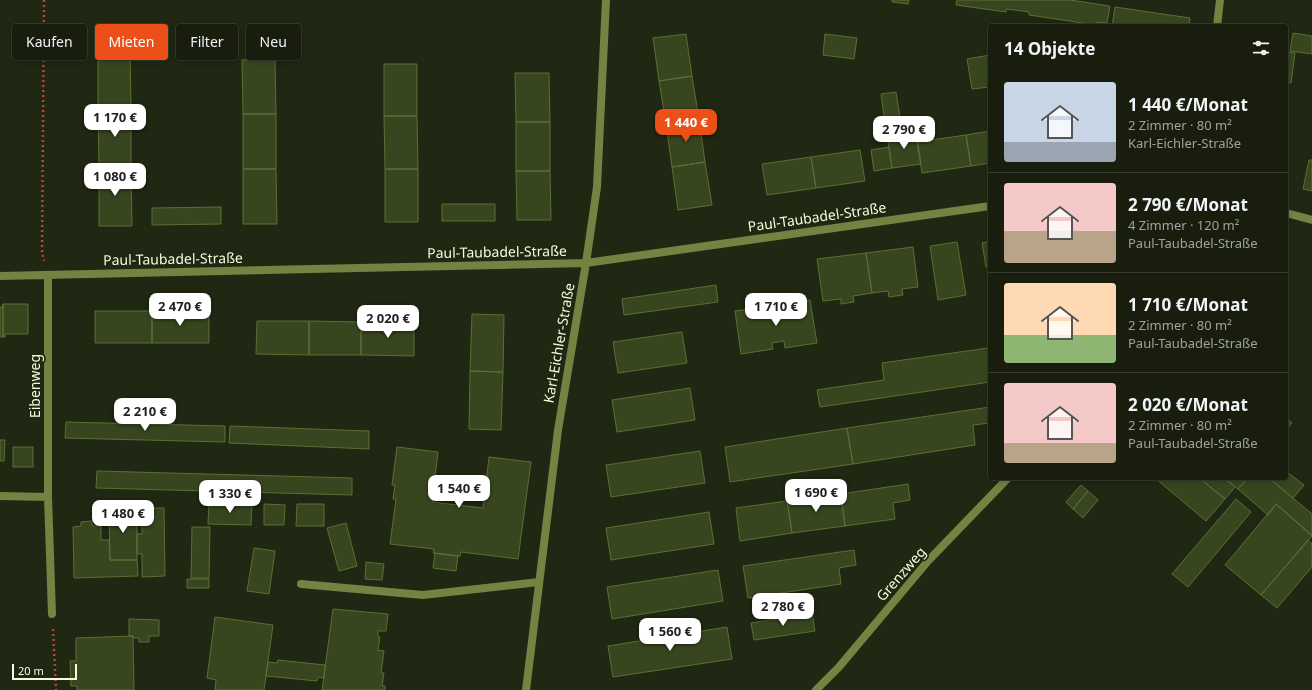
<!DOCTYPE html>
<html lang="de">
<meta charset="utf-8">
<style>
body{margin:0;font-family:"Noto Sans",sans-serif;background:#252a1c;color:#f1f3f6;height:100vh;display:flex;flex-direction:column;font-size:15px;white-space:nowrap}
*{box-sizing:border-box;margin:0}
p{font-size:13px;color:#9fa29e}
.icon{flex:none;width:22px;height:22px;fill:none;stroke:currentColor;stroke-width:2;stroke-linecap:round;stroke-linejoin:round}
.map{position:relative;flex:1;overflow:hidden}
.side{position:absolute;left:988px;top:24px;width:300px;height:456px;display:flex;flex-direction:column;background:#181d0e;border-radius:4px;box-shadow:0 2px 6px #0003,0 0 0 1px #363b2e}
.side>*{flex:none}
.banner{position:absolute;left:12px;top:24px;width:380px;height:36px;display:flex;gap:8px}
.scale{position:absolute;left:12px;bottom:10px;width:65px;box-sizing:border-box;padding-left:4px;border:2px solid #f3fcdb;border-top:0;font-size:11px;line-height:14px;white-space:nowrap;color:#f3fcdb;-webkit-text-stroke:3px #202712;paint-order:stroke}
.price{position:absolute;translate:-50% -34px;padding:0 9px;border-radius:8px;background:#fff;color:#222;font-size:13px;line-height:26px;filter:drop-shadow(0 1px 2px #0008)}
.price::after{content:'';position:absolute;left:50%;top:24px;width:12px;height:9px;margin-left:-6px;background:inherit;clip-path:polygon(0 0,100% 0,50% 100%)}
.price.active{background:#ec5018;color:#fff}
ul{padding:0;list-style:none}
li{display:flex;align-items:center;gap:12px;height:100px;padding:0 16px}
li+li{border-top:1px solid #363b2e}
li span{display:grid;place-items:center;flex:none;width:112px;height:80px;border-radius:4px;color:#555}
li>.icon{margin-inline-start:auto}
span .icon{width:48px;height:48px;fill:#fffc;stroke-width:1}
li b{font-size:17px}
h2{display:flex;justify-content:space-between;align-items:center;height:48px;padding:0 16px;font-size:17px}
.tag{padding:0 14px;border-radius:4px;background:#181d0e;box-shadow:0 2px 6px #0003,0 0 0 1px #363b2e;font-size:14px;line-height:36px}
.tag.active{background:#ec5018;color:#fff}
.map>svg:first-child{display:block}
</style>
<div class="map">
<svg width="1312" height="690" viewBox="0 0 1312 690">
<rect width="100%" height="100%" fill="#202712"/>
<!-- building -->
<path fill="#384620" stroke="#5a7034" d="M892,0H909L908,4L892,2Z
M957,0H1070L1110,6L1107,23L1096,22V25L1029,15V12L1006,9V12L956,5Z
M1115,7L1190,18L1189,26H1112Z
M1293,33L1312,36V54L1290,51Z
M686,34L692,76L659,81L653,38Z
M825,34L857,38L854,59L823,55Z
M98,50H130L131,108L98,109Z
M1286,52L1295,53L1291,83L1286,82Z
M990,55V87L972,89L967,59Z
M275,59L276,114H243L242,60Z
M384,64H417V116H384Z
M515,73H549L550,122H516Z
M692,76L699,119L666,124L659,81Z
M896,92L901,123L885,125L881,94Z
M131,108V167H99L98,109Z
M243,114H276V169H243Z
M384,116H417L418,169H385Z
M699,119L705,162L672,167L666,124Z
M516,122H550V171H516Z
M916,131L921,164L892,168L887,135Z
M990,131V163L971,166L966,135Z
M966,135L971,166L922,173L917,142Z
M889,147L892,168L874,171L871,150Z
M860,150L865,181L816,188L811,157Z
M811,157L816,188L767,195L762,164Z
M1309,160H1312V191L1303,189Z
M705,162L712,205L678,210L672,167Z
M99,167H131L132,226H99Z
M243,169H276L277,224H243Z
M385,169H418V222H385Z
M516,171H550L551,220H517Z
M442,204H495V221H442Z
M221,207V224L152,225V208Z
M990,241V266L986,267L982,243Z
M957,242L966,295L938,300L930,246Z
M913,247L918,287L902,289L903,295L889,297L888,291L872,293L866,253Z
M866,253L872,293L853,296L854,302L841,304V299L823,301L817,259Z
M716,285L718,302L624,315L622,299Z
M810,300L817,343L785,348L784,341L772,343L773,349L741,354L735,311Z
M3,304H28V334H5V337H3Z
M3,304V337H0V307H2Z
M95,311H152V343H95Z
M152,311H209V343H152Z
M472,314L504,315L503,372L470,371Z
M257,321H309V355L256,354Z
M309,321L361,322V355H309Z
M361,322L414,323V356L361,355Z
M682,332L687,363L618,373L613,342Z
M988,348L990,360V382L820,407L817,390L884,380L882,363Z
M470,371L503,372L501,430L469,429Z
M690,388L695,420L617,432L612,400Z
M990,407V423L973,425L975,445L853,464L847,428Z
M1286,418L1292,423L1286,430Z
M66,422L225,426V442L65,438Z
M230,426L369,431V449L229,443Z
M847,428L853,464L730,482L725,447Z
M0,440H5L4,461H0Z
M13,447H33V467H13Z
M397,447L438,452L432,502L483,508L489,457L531,462L518,559L461,552L460,556H458L433,553L434,549L390,544L396,499H393L395,485H392Z
M700,451L705,483L611,497L606,465Z
M97,471L352,478V495L96,488Z
M1286,471L1304,485L1293,498L1269,478H1286Z
M1155,478H1199L1225,499L1206,521Z
M1199,478H1224L1235,487L1225,499Z
M1224,478H1248L1238,489Z
M1248,478H1269L1312,514V535L1276,504L1268,515L1238,489Z
M908,484L910,500L893,503L895,519L845,526L841,494Z
M1081,485L1088,491L1073,509L1066,502Z
M1088,491L1098,500L1083,518L1073,509Z
M841,494L845,526L792,533L787,501Z
M1236,499L1251,512L1188,587L1172,574Z
M787,501L792,533L740,541L736,508Z
M209,503H252L251,525L208,524Z
M264,504L285,505L284,525H264Z
M297,504H324V526H296Z
M1276,504L1312,536L1261,595L1225,565Z
M137,508V560H110L109,509Z
M142,508H164L165,576L142,577V554H137V534H142Z
M709,512L714,544L611,560L606,528Z
M92,521V526H101V540H109L110,560H137L138,576L74,578L73,527L81,526V522Z
M346,523L357,566L339,571L327,528Z
M192,527H210L209,578H191Z
M1308,540L1312,544V567L1277,608L1261,595Z
M254,548L275,551L269,594L247,591Z
M854,550L856,565L839,568L841,584L748,598L743,566Z
M435,553L458,556L456,571L433,568Z
M366,562L384,564L382,580L365,579Z
M718,570L723,601L612,619L607,587Z
M187,579H209V588H187Z
M333,609L388,614L386,631H378V637H380L378,650L384,651L381,673H384L382,686H385V690H322Z
M812,613L815,631L754,640L751,623Z
M215,617L273,625L264,690H215L216,680L207,678Z
M129,619L159,620V636H149V642H139V638H133V636H129Z
M727,627L732,659L613,677L608,646Z
M133,636L134,690H77V686H71L70,661H76V638Z
M278,660L325,665L324,678L318,677L317,681L266,676L268,662L277,663Z"/>
<g fill="none" stroke-linecap="round" stroke-linejoin="round">
<!-- path -->
<path stroke="#b1473b" stroke-width="2.5" stroke-dasharray="2 3" stroke-linecap="butt" d="M44,0L42,252L44,261
M53,629L56,690"/>
<!-- lane -->
<path stroke="#758241" stroke-width="8" d="M301,584L423,595L539,582"/>
<!-- street -->
<path stroke="#758241" stroke-width="8" d="M1217,26L1220,0
M1286,213L1312,220
M48,275V497L52,614
M0,276L586,263L990,206
M0,496L48,497
M526,690L558,430L586,263L597,187L606,0
M816,690L839,667L928,561L1008,478"/>
</g>
<g text-anchor="middle" stroke-width="3.5" stroke-linejoin="round" paint-order="stroke">
<!-- street labels -->
<g font-size="14" fill="#f3fcdb" stroke="#202712">
<text transform="translate(817 217) rotate(-8)" y="5">Paul-Taubadel-Straße</text>
<text transform="translate(497 252) rotate(-1)" y="5">Paul-Taubadel-Straße</text>
<text transform="translate(173 259) rotate(-1)" y="5">Paul-Taubadel-Straße</text>
<text transform="translate(559 343) rotate(-80)" y="5">Karl-Eichler-Straße</text>
<text transform="translate(35 386) rotate(-90)" y="5">Eibenweg</text>
<text transform="translate(901 574) rotate(-49)" y="5">Grenzweg</text>
</g>
</g>
</svg>
<div class="scale">20 m</div>
<b class="price" style="left:115px;top:138px">1 170 €</b>
<b class="price active" style="left:686px;top:143px">1 440 €</b>
<b class="price" style="left:904px;top:150px">2 790 €</b>
<b class="price" style="left:115px;top:197px">1 080 €</b>
<b class="price" style="left:180px;top:327px">2 470 €</b>
<b class="price" style="left:776px;top:327px">1 710 €</b>
<b class="price" style="left:388px;top:339px">2 020 €</b>
<b class="price" style="left:145px;top:432px">2 210 €</b>
<b class="price" style="left:459px;top:509px">1 540 €</b>
<b class="price" style="left:816px;top:513px">1 690 €</b>
<b class="price" style="left:230px;top:514px">1 330 €</b>
<b class="price" style="left:123px;top:534px">1 480 €</b>
<b class="price" style="left:783px;top:627px">2 780 €</b>
<b class="price" style="left:670px;top:652px">1 560 €</b>
<div class="banner">
<a class="tag">Kaufen</a>
<a class="tag active">Mieten</a>
<a class="tag">Filter</a>
<a class="tag">Neu</a>
</div>
<section class="side">
<h2>14 Objekte<svg class="icon" aria-label="filters" viewBox="0 0 24 24"><path d="M4 7h16M4 17h16"/><circle cx="9" cy="7" r="2"/><circle cx="15" cy="17" r="2"/></svg></h2>
<ul>
<li><span style="background:linear-gradient(#c9d6e8 75%,#9aa5b1 0)"><svg class="icon" aria-label="home" viewBox="0 0 24 24"><path d="M3 11l9-7 9 7M6 9v11h12V9"/></svg></span><div><b>1 440 €/Monat</b><p>2 Zimmer · 80 m²</p><p>Karl-Eichler-Straße</p></div></li>
<li><span style="background:linear-gradient(#f6c9c9 60%,#b9a48a 0)"><svg class="icon" aria-label="home" viewBox="0 0 24 24"><path d="M3 11l9-7 9 7M6 9v11h12V9"/></svg></span><div><b>2 790 €/Monat</b><p>4 Zimmer · 120 m²</p><p>Paul-Taubadel-Straße</p></div></li>
<li><span style="background:linear-gradient(#ffd9b3 65%,#8fb573 0)"><svg class="icon" aria-label="home" viewBox="0 0 24 24"><path d="M3 11l9-7 9 7M6 9v11h12V9"/></svg></span><div><b>1 710 €/Monat</b><p>2 Zimmer · 80 m²</p><p>Paul-Taubadel-Straße</p></div></li>
<li><span style="background:linear-gradient(#f6c9c9 75%,#b9a48a 0)"><svg class="icon" aria-label="home" viewBox="0 0 24 24"><path d="M3 11l9-7 9 7M6 9v11h12V9"/></svg></span><div><b>2 020 €/Monat</b><p>2 Zimmer · 80 m²</p><p>Paul-Taubadel-Straße</p></div></li>
</ul>
</section>
</div>
